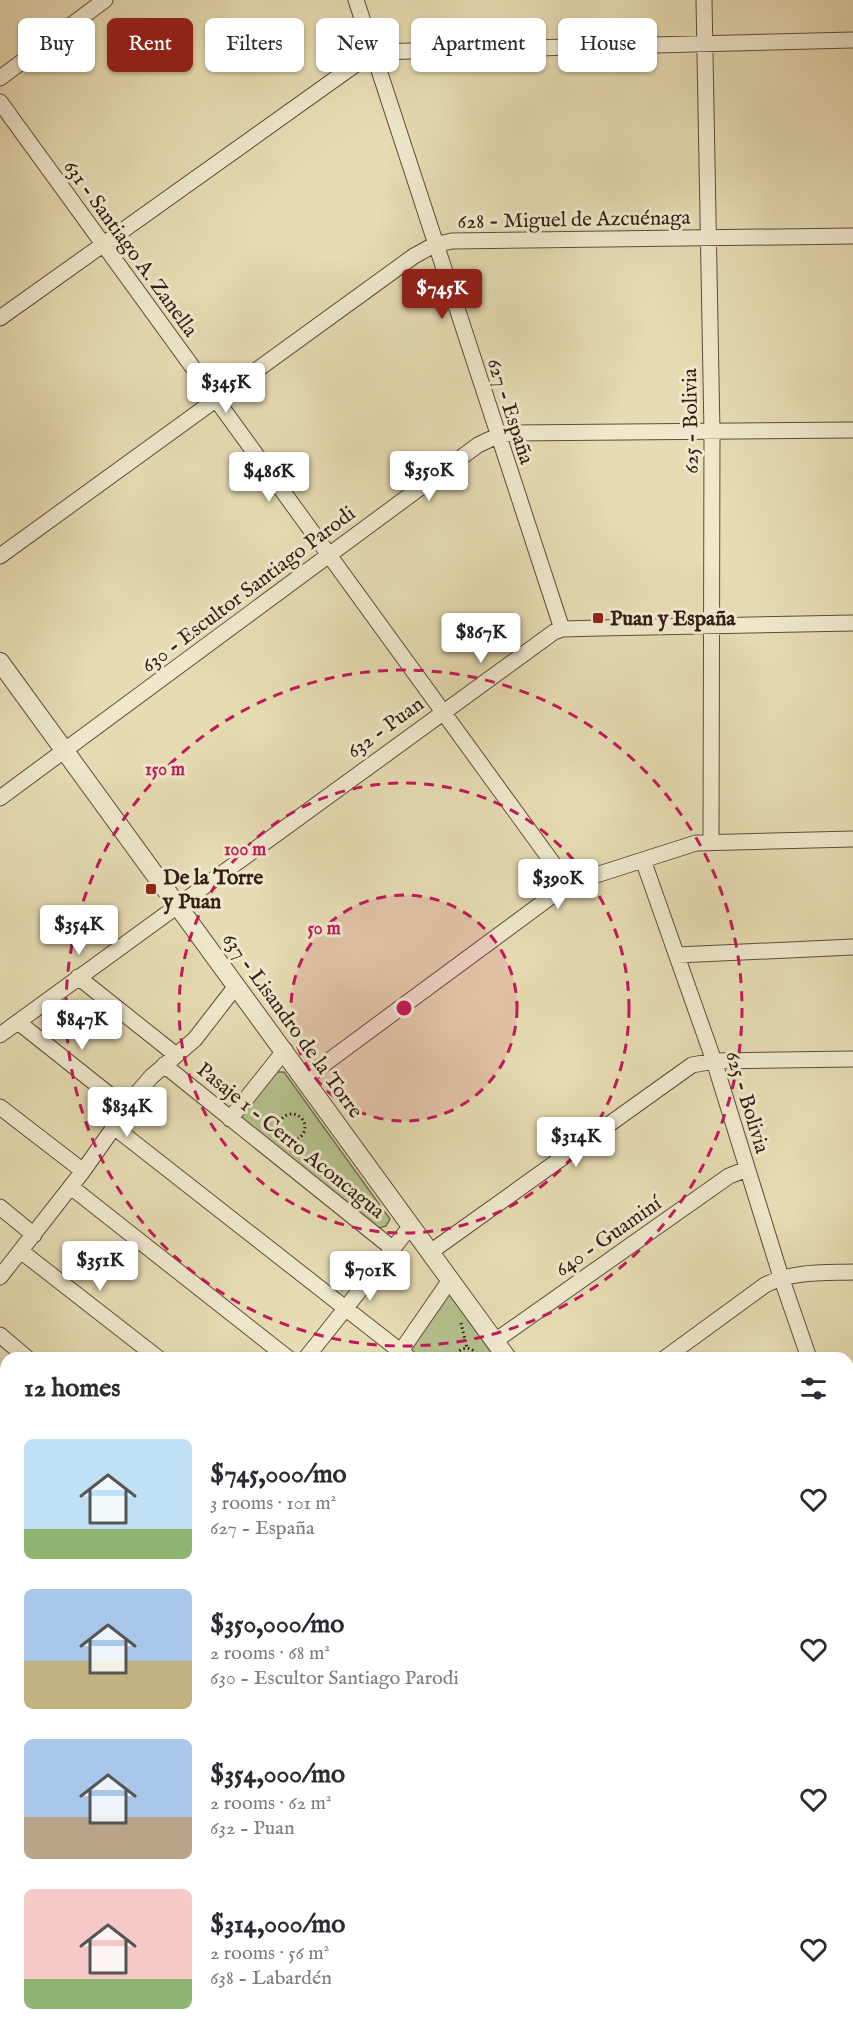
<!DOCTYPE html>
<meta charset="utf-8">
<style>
body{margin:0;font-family:"IM FELL English",serif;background:#f7f7f7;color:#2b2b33;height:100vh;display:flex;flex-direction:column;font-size:22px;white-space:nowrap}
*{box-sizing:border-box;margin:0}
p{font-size:20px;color:#7c7c81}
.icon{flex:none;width:33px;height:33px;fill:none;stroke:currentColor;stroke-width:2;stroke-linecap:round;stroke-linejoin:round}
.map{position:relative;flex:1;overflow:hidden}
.drawer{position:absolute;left:0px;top:1352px;width:854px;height:686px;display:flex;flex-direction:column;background:#fff;border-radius:18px 18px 0 0;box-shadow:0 2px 4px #0004}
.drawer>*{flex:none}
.guide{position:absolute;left:18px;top:18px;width:818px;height:54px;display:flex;gap:12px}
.price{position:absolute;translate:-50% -51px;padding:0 14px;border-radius:6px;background:#fff;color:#222;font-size:20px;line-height:39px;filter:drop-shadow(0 2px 3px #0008)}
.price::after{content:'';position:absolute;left:50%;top:36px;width:18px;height:14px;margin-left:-9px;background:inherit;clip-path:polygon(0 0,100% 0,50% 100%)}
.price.selected{background:#8f2418;color:#fff}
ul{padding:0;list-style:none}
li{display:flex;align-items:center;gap:18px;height:150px;padding:0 24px}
li span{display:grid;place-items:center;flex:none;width:168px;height:120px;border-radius:9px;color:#555}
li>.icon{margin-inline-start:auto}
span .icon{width:72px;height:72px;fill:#fffc;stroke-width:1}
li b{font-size:26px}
h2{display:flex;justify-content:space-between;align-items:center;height:72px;padding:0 24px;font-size:26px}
.tag{padding:0 21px;border-radius:9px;background:#fff;box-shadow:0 2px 4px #0004;font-size:21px;line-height:54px}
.tag.selected{background:#8f2418;color:#fff}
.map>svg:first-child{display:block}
</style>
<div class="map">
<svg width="853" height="2036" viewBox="0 0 853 2036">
<rect width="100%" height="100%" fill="#e6dbb2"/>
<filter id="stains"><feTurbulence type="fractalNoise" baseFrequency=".00333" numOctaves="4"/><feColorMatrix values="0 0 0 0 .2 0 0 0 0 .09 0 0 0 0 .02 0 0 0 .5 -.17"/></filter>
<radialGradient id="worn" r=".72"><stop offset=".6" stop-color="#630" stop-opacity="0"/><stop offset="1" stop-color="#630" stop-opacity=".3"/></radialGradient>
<!-- green -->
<path fill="#b4c08d" stroke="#746e50" stroke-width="1.5" d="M276,1072H284L390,1219L386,1226L379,1228L239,1119Z
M448,1290L497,1357H419L408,1349Z"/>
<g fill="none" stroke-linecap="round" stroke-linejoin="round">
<defs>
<path id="pedestrian" d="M254,2036L260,2031"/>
<path id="minor" d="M356,0L562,629
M704,0L712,432L711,841
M0,78L105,0
M0,102L568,884
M0,318L373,52L853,40
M0,556L414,256L434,245L452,241L853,236
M0,798L478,445L497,436L513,433L853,430
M643,860L714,1061L781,1277L809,1358
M677,955L853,947
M78,977L176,1055
M18,1022L125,1107
M0,1035L554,632L562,629L600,628L853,623
M164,1065L392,1248
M304,1079L568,884L696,843L853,839
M0,1107L83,1171
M230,1119L285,1050
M114,1127L409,1358
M71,1187L288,1358
M0,1207L34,1235
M22,1252L158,1358
M429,1253L692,1065L714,1061L853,1059
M0,1277L83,1171L114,1127L125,1107L151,1077L195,1039L236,986
M0,1335L27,1358
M495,1341L729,1176L747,1169
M401,1351L450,1280
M306,1358L410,1227
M665,1358L765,1285C793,1271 822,1273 853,1272
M848,1373H853
M853,1483H848L853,1501
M0,1589L6,1594
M848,1591L853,1587
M0,1693L6,1698
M848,1706L853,1702
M0,1735L6,1728
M0,1793L6,1798
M0,1893L6,1898
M0,1991L6,1995
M848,2024L853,2020
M50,2031L56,2036
M171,2031L177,2036
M594,2031L597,2036
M131,2036L135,2031
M389,2036L396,2031
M831,2036L838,2031"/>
<path id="tertiary" d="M0,662L507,1358
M848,1829L853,1836"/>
</defs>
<!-- pedestrian casing -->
<use href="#pedestrian" stroke="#604c3c" stroke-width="13"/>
<!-- minor casing -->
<use href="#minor" stroke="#604c3c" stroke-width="17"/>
<!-- tertiary casing -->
<use href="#tertiary" stroke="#604c3c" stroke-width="20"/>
<!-- path -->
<path stroke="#341d14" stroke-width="3" stroke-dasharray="1.5 3" stroke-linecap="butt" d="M279 1127a13 13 0 1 1 26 0a13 13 0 1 1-26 0Z
M461,1323L467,1348
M424,1356L431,1358
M454,1358C460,1345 473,1345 479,1358
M0,1490L6,1486"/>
<!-- pedestrian -->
<use href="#pedestrian" stroke="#efe8cd" stroke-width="10"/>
<!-- minor -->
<use href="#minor" stroke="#efe8cd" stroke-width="15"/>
<!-- tertiary -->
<use href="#tertiary" stroke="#efe8cd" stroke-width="18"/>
</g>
<!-- distance rings -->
<circle cx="404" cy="1008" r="113" fill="#c2185b" fill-opacity=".12"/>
<g fill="none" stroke="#c2185b" stroke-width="3" stroke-dasharray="10 8">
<circle cx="404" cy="1008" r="113"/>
<circle cx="404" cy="1008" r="225"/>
<circle cx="404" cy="1008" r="338"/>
</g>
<!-- markers -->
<g fill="#8f2418" stroke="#efe8cd" stroke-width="2">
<rect x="592" y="612" width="12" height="12" rx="3"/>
<rect x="145" y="883" width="12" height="12" rx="3"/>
</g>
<g text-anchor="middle" stroke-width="6" stroke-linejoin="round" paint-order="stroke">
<!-- street labels -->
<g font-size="21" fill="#341d14" stroke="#efe8cd">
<text transform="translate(574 219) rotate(-1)" y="7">628 - Miguel de Azcuénaga</text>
<text transform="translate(131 248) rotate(54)" y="7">631 - Santiago A. Zanella</text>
<text transform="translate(511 411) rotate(72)" y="7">627 - España</text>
<text transform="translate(690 421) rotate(-91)" y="7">625 - Bolivia</text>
<text transform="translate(248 589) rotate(-37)" y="7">630 - Escultor Santiago Parodi</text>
<text transform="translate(385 727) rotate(-36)" y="7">632 - Puan</text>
<text transform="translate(293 1025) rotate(54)" y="7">637 - Lisandro de la Torre</text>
<text transform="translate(748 1102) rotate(73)" y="7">625 - Bolivia</text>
<text transform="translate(291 1140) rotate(39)" y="7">Pasaje 1 - Cerro Aconcagua</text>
<text transform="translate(608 1236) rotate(-35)" y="7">640 - Guaminí</text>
</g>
<!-- poi labels -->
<g font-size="21" font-weight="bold" fill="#341d14" stroke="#efe8cd" text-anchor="start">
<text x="610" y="625">Puan y España</text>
<text x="163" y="884">De la Torre<tspan x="163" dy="24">y Puan</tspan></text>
</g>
</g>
<circle cx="404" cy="1008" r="9" fill="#c2185b" stroke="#efe8cd" stroke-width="3"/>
<g font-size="18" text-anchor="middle" font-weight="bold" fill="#c2185b" stroke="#efe8cd" stroke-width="6" stroke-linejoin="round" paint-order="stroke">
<text x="165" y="775">150 m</text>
<text x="245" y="855">100 m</text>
<text x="324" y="934">50 m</text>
</g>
<rect width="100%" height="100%" filter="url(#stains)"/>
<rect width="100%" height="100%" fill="url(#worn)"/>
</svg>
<b class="price selected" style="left:442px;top:320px">$745K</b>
<b class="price" style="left:226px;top:414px">$345K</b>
<b class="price" style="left:429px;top:502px">$350K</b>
<b class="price" style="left:269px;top:503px">$486K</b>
<b class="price" style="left:481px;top:664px">$867K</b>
<b class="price" style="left:558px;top:910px">$390K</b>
<b class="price" style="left:79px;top:956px">$354K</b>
<b class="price" style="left:82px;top:1051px">$847K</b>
<b class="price" style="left:127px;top:1138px">$834K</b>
<b class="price" style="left:576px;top:1168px">$314K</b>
<b class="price" style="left:100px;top:1292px">$351K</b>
<b class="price" style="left:370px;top:1302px">$701K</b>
<div class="guide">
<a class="tag">Buy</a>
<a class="tag selected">Rent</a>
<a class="tag">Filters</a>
<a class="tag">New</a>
<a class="tag">Apartment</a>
<a class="tag">House</a>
</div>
<section class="drawer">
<h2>12 homes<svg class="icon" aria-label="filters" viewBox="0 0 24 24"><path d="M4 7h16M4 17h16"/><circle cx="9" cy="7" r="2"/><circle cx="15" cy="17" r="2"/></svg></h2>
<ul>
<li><span style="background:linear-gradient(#bfe0f5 75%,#8fb573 0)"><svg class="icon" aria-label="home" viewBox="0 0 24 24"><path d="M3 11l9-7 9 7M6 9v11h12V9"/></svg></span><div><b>$745,000/mo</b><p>3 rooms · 101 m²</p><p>627 - España</p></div><svg class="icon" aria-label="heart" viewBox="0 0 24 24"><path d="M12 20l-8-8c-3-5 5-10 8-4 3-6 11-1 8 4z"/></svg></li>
<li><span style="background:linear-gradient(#a9c7e8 60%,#c2b280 0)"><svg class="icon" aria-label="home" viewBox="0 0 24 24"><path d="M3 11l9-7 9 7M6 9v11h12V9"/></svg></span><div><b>$350,000/mo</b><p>2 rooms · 68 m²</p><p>630 - Escultor Santiago Parodi</p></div><svg class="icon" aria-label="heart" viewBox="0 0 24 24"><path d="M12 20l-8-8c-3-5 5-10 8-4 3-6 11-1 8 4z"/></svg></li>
<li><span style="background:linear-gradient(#a9c7e8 65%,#b9a48a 0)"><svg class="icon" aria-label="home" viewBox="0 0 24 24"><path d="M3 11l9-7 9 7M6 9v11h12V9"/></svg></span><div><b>$354,000/mo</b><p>2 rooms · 62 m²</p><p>632 - Puan</p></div><svg class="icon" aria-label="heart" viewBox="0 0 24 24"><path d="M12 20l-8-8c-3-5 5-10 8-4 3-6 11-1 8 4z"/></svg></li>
<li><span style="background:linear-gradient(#f6c9c9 75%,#8fb573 0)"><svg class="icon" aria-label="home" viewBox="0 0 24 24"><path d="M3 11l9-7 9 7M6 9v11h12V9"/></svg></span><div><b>$314,000/mo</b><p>2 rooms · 56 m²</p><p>638 - Labardén</p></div><svg class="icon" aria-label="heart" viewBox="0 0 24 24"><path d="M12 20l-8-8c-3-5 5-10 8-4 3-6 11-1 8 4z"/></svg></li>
</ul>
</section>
</div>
